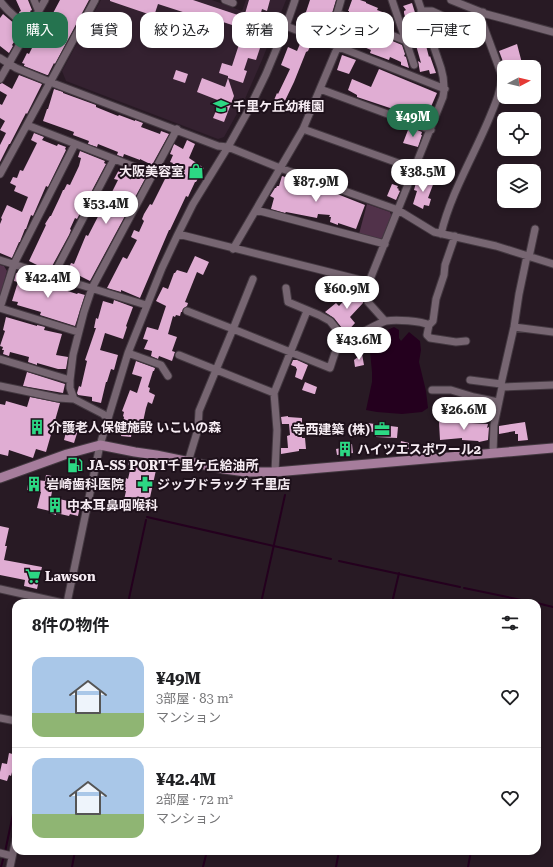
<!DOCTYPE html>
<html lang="ja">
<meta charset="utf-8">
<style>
body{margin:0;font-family:"Roboto Serif","Noto Sans JP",serif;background:#f2f2f2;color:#202124;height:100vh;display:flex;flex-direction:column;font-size:15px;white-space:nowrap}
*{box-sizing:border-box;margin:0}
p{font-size:13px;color:#757577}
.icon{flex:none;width:22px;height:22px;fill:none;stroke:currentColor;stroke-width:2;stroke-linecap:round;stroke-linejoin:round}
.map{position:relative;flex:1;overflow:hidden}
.drawer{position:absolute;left:12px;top:599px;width:529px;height:256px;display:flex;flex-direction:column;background:#fff;border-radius:12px;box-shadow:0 2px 6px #0003}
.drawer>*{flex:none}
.hud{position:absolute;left:12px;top:12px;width:529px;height:36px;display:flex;gap:8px}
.needle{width:26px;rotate:83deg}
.controls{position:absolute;left:497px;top:60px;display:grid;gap:8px}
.controls a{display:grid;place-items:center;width:44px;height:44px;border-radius:8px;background:#fff;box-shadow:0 2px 6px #0003;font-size:20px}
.price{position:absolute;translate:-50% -34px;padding:0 9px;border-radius:14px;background:#fff;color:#222;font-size:13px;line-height:26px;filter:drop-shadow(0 1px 2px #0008)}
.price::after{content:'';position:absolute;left:50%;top:24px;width:12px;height:9px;margin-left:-6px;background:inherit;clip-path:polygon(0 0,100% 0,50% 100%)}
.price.active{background:#25734f;color:#fff}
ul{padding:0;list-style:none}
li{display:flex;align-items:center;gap:12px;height:100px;padding:0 20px}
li+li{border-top:1px solid #e0e0e0}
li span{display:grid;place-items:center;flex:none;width:112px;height:80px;border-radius:12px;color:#555}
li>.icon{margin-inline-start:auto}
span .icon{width:48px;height:48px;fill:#fffc;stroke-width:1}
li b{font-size:17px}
h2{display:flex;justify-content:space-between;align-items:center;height:48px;padding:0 20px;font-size:17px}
.tag{padding:0 14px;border-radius:12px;background:#fff;box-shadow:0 2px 6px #0003;font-size:14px;line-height:36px}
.tag.active{background:#25734f;color:#fff}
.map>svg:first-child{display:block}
</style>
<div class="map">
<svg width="553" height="867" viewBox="0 0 553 867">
<rect width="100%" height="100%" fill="#281a24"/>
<!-- built -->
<path fill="#342130" d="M101,0H212L242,11L246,0H286L262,60L244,101L224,137L218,139L66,81L62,71Z"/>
<!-- green -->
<path fill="#51324a" d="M367,204L390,212L392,217L384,238L379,240L359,234Z
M0,265L4,266L7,271L0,297Z"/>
<!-- water -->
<path fill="#24001e" d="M394,327L399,330V338L401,341L409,332L420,341L421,350L419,362L426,391L428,408L422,412L402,414L377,412L366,410L372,382V372L369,341L375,336Z"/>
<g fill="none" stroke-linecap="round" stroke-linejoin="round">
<!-- stream -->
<path stroke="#24001e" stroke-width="2" d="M147,517L331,559
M339,561L460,587
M464,588L536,603
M128,603L146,520
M261,603L285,495
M392,603L399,573
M537,603L553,607
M5,852L16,800
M1,867L4,856
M72,867L75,851
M203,867L207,851
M336,867L339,851
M468,867L471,851"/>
</g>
<!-- building -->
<path fill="#e0add3" d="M16,0H28L32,10L30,11L32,14L30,17L26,19L20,14L19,12L21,11Z
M60,0H89L55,64L54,63L48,75H47L24,66V65L25,64L22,63L27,53L29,54L40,32L38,31L47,12L52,15Z
M110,0H193L244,17L249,0H270L267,11L262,9L259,20H261L260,22L262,23L259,34L264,36L256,60L248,58L244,70L247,71L243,83L228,78V76L219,73L222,63L232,66L244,29L193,12L192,15L158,4L154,16L110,1Z
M310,0H336L327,30L328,34L327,36L302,27L299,23L301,17L304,18Z
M352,0H360L366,2V3L378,8L377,10L385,13L384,14L391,17V19H393L390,25L392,26L390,29L382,26L383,24L371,17L369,21L349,12V11H348Z
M412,3L417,19H419L425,38H424L429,57L430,56L436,73L430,74L429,70L420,72L418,61L421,63L412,31L410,35L404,13V11L406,10L403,6Z
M3,14L22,30L12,45L13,46L9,53L0,46V18Z
M356,26L402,45L405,54L404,56L406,57L409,68L401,65V62L390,57L389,60L370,53L371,50L357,44L361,35L354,32Z
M302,38L312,42L308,51L306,52L294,82L281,109L272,105L277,93L278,94L290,69L281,65L288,47L297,51L302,39Z
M517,44L523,67H505L499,51Z
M342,55L356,60L349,74L337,70Z
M379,69L437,93L430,109L426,123L395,111L396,110L357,97V95L348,90L352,79L371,87Z
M176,70L188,74L185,83L173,79Z
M19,75L42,84L27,114L26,113L10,144H9L0,162V145L6,133L0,130L5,121L0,118V104L2,105L7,95L0,91V84L2,83L12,89Z
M202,78L225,87L228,78L234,96L224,122L213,118L220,101L197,92Z
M54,89L63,92V93L96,105V107L118,116L119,115L135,121V120L143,123L141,127L160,134L161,131L169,134L152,165L140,159V160L124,154L123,157L117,155L118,152L98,144L97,147L88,144L89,141L73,135L74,132L43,121L47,109H48Z
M415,129L422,132L421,135H422L418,147L403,143L408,130L414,132Z
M34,133L44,137L42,140L57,146L58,144L66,147L65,149L66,150L48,187L46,186L33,216L31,215L26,229H25L21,239L20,242H19L12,258L0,253V224L2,219L1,218L7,205L22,212L28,197L14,191L16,186L10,183L13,177L17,178L20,170L23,171L37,143L31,140Z
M187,140L195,144L189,158L204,168L196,182H195L188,197L186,196L170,230H169L140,298L121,290V292L107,288L123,257L127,259L137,240L131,237L134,230L139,232L144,221L142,219L144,214L150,204L152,205L173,163L170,162L173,155L170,154L174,144L183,149Z
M80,151L105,161L104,163L106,164L77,219L75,218L70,229L71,230L69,235L50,270L43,268L29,261L46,225L45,224L50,216H51L60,197L63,190H64L67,184L70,185L79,166L81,158L78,157Z
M120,168L137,176L138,173L146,177L90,281L78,275L77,278L66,275L71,263L74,264L86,235L88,236L107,199L108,200L118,180L114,179Z
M282,176L303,183L322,188L365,205L356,229L338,223V225L330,222L331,217H329L330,215L318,214L317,218L286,212L285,213L271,209L274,198L270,196L275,188H276L277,186H279Z
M417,179L427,182L428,179L434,182L428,198L431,199L429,206L424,205L423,209L413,204L417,191L414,190Z
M392,184L398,186L397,188L399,189L398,190L400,191L396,200L387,196Z
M195,256L209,262L203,275L197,272L185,302L188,303L187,306L183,309L182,312H181L180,316L176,315L175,317L173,316L168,334L177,337L172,351L175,352L172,361L159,356L158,359L151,356L152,351L144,349L148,340L143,339L147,327L158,330L166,306L156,301L163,287L168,289L174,273H175L177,270L187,273Z
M16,273L48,281L59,285L58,288L77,294L78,293L85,295L75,326L40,315L41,312L17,305L18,302L12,301L18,282L14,281Z
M357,287L363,291V303L350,317L355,323L346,333L334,318L325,312L336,303L339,306Z
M114,300L133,307L126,326L127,327L123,339L105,333L100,350L118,355L114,370L111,369L107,382H106L101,403L92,401V397L78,395L77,393L79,386L81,387L87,361L85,360L96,328H94L96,318L98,319L103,301L113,304Z
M6,317L37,326V325L45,327L44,330L62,334L56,355L68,357L66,369H58L37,363V365L28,362L29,357L10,352L9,356L3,354L4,350H2L3,347L0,346L5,331L3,330Z
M362,354L364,365L355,367L354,360Z
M293,360H297L308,365L302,380L295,377L297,369L296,368V367L291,365Z
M136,361L155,368L154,371H153L148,387L150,388L149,392L155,395L152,404L148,402L146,408L141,431L132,429L131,437L121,436L124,417L123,416L124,412L122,411L130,390L137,393L142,377L132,374Z
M27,372L65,384L63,393L23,386Z
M305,382L317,387L315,394H314L302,390Z
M30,397L60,403L46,452L36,449L33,458L9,450L8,456L0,454V404L5,405L6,401L27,407Z
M288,416V417L302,418V438H305L306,449H299V451L281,454V448H288L287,436L290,435L289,424H282L281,417Z
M453,421L454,422H470V423L488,424L487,428L489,427L488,440L479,442L478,441L462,440V438L440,440L439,422Z
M525,422L528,440L518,441V434H515V431L499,434V426Z
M367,423L398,427L397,438L376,437V434H374V432L366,431Z
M68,424L79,427L74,443L64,440Z
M401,441L409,443V449L400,448Z
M352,444L353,453L337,455L336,449L341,448V446Z
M129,459L151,464L150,469L156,470L149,502L144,500L143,505L124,500L126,491H123L126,478L128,479L131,466L128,465Z
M46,475L52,476L50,485L53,486L51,497L72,502V504L80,506L78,516L70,514L69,516L56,513V515L50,513V511L37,508L41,492L27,490L29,479L45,481Z
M0,526L9,528L5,546H7L4,560L42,567L37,589L24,586L25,580L0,575Z
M9,753L16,755V765L14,764L11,776L9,775L7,781L0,779V772L2,763L7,764Z"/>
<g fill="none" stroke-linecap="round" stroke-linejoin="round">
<defs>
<path id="minor" d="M34,0L39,12
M225,0L233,3
M392,0L414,65
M451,0L486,14L553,32
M0,1C8,12 18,20 30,27
M421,11H432L463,25
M337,13L406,41
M286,26L445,89
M332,31L341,0
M0,58L16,68L50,82L218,146L228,147L280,168L398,210L434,232L496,246L553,264
M0,79L45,0
M320,89L431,130
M27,125L153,174
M303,129L415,169
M0,174L95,0
M256,210L385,244
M178,234L369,282L443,97C445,87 444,78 441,68L418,0
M441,234C451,192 475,154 491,114C496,102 501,90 502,76L481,19L483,12
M455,236L445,265L444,275L436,299L433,321L429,325L427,335L430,338L456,342L466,341
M233,249L303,129L338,46
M529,257L535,229
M0,260L146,305
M53,276L114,159
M369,282L368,296V302L385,321
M286,288L288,302L319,315L330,321L345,340
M0,308L14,264L75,144
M0,308L78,332
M187,311L233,329L253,279
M514,327L553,332
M128,353L161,365L168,376
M179,355L274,393
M0,359L70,380
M470,380L501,384
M0,386L58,398L74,399L103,414L108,419
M502,387L553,385
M432,390H451L474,397L498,402
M74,399L70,388V380L73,355L84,312L92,288L177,129
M493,453L494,425L502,387L501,384L514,327L519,294L527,256
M188,462L198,429L199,411L233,329L330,368C333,360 335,349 341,342C345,339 351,338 355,336C364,332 378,323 386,321C396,319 421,321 429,325
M275,472L277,430L274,393L307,311
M0,589L63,603
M67,603L100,445L128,353L162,268L178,234L193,204L228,147L248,111L266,74L286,26L295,0
M0,718L16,721
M0,853L12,856
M10,867L16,839"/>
<path id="major" d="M0,478L67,454L100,445L135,452L156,455L224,469L246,472H275L553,448"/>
</defs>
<!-- minor casing -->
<use href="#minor" stroke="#433840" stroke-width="9"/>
<!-- major casing -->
<use href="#major" stroke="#433840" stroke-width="11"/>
<!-- minor -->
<use href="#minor" stroke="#776672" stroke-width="7"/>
<!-- major -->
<use href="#major" stroke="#a67d9c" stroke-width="9"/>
</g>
<!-- icons -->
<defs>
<symbol id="school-bare" viewBox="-9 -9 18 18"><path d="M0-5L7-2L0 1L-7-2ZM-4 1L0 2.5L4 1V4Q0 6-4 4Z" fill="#2cd884" stroke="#1e111b" stroke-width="2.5" paint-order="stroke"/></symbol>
<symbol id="shop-bare" viewBox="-9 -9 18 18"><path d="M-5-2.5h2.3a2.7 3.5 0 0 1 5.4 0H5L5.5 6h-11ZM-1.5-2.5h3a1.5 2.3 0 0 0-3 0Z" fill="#2cd884" stroke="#1e111b" stroke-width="2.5" paint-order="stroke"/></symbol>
<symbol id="building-bare" viewBox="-9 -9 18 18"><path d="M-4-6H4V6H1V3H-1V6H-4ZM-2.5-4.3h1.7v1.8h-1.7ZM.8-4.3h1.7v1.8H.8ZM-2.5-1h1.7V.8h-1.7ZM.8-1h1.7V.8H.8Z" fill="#2cd884" stroke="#1e111b" stroke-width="2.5" paint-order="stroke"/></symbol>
<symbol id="office-bare" viewBox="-9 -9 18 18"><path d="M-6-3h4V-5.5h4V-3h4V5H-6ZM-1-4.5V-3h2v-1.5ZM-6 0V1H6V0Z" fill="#2cd884" stroke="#1e111b" stroke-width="2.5" paint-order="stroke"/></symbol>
<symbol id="fuel-bare" viewBox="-9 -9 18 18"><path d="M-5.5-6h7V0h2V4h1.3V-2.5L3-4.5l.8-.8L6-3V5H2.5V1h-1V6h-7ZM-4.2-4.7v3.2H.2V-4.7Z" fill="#2cd884" stroke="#1e111b" stroke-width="2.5" paint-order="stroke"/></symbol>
<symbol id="pharmacy-bare" viewBox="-9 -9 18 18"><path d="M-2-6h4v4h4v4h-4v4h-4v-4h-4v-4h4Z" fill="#2cd884" stroke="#1e111b" stroke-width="2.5" paint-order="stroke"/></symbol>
<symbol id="supermarket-bare" viewBox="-9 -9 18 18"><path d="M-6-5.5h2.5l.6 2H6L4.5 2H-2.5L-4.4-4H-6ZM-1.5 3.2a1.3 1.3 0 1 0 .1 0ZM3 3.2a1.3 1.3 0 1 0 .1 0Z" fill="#2cd884" stroke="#1e111b" stroke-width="2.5" paint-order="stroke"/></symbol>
</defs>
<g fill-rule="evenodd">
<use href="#school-bare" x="210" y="95" width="22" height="22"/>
<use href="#shop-bare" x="185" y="160" width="22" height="22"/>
<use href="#building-bare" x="26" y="416" width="22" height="22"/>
<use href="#office-bare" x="371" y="418" width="22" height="22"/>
<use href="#building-bare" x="334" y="438" width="22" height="22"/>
<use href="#fuel-bare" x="64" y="454" width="22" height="22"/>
<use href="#building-bare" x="23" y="473" width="22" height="22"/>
<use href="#pharmacy-bare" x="134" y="473" width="22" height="22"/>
<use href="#building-bare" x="44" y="494" width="22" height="22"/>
<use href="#supermarket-bare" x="22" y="565" width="22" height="22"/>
</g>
<g text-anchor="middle" stroke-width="4" stroke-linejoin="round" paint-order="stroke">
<!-- poi labels -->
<g font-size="13" font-weight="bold" fill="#f6ecf3" stroke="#1e111b" text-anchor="start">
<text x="233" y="111">千里ケ丘幼稚園</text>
<text x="184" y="176" text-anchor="end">大阪美容室</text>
<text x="49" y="432">介護老人保健施設 いこいの森</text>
<text x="370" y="434" text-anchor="end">寺西建築 (株)</text>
<text x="357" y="454">ハイツエスポワール2</text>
<text x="87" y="470">JA-SS PORT千里ケ丘給油所</text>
<text x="46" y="489">岩崎歯科医院</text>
<text x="157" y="489">ジップドラッグ 千里店</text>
<text x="67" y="510">中本耳鼻咽喉科</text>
<text x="45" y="581">Lawson</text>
</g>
</g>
</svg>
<div class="controls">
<a><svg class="needle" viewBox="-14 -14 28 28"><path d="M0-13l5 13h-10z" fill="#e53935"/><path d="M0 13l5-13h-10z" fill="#757577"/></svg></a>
<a><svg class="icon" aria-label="locate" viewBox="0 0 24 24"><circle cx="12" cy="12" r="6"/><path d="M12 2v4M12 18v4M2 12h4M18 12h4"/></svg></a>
<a><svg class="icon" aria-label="layers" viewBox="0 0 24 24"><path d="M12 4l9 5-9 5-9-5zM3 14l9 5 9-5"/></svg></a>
</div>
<b class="price active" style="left:413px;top:138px">¥49M</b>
<b class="price" style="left:423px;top:193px">¥38.5M</b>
<b class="price" style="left:316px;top:203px">¥87.9M</b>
<b class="price" style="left:106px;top:225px">¥53.4M</b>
<b class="price" style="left:48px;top:299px">¥42.4M</b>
<b class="price" style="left:347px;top:310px">¥60.9M</b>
<b class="price" style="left:359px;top:361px">¥43.6M</b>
<b class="price" style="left:464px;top:431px">¥26.6M</b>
<div class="hud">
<a class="tag active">購入</a>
<a class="tag">賃貸</a>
<a class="tag">絞り込み</a>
<a class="tag">新着</a>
<a class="tag">マンション</a>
<a class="tag">一戸建て</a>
</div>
<section class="drawer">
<h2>8件の物件<svg class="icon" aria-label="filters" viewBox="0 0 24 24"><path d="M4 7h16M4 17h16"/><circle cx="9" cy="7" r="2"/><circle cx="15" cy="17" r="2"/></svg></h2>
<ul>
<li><span style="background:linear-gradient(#a9c7e8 70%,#8fb573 0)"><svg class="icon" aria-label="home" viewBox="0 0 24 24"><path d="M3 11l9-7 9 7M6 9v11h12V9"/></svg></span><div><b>¥49M</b><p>3部屋 · 83 m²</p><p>マンション</p></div><svg class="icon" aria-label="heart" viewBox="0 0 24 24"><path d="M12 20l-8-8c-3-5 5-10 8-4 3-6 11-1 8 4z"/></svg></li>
<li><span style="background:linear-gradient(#a9c7e8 70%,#8fb573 0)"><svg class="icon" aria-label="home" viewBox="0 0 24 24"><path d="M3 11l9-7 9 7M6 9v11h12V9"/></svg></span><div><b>¥42.4M</b><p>2部屋 · 72 m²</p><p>マンション</p></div><svg class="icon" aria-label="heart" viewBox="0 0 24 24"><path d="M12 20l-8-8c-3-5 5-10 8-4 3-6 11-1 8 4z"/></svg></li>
</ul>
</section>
</div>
